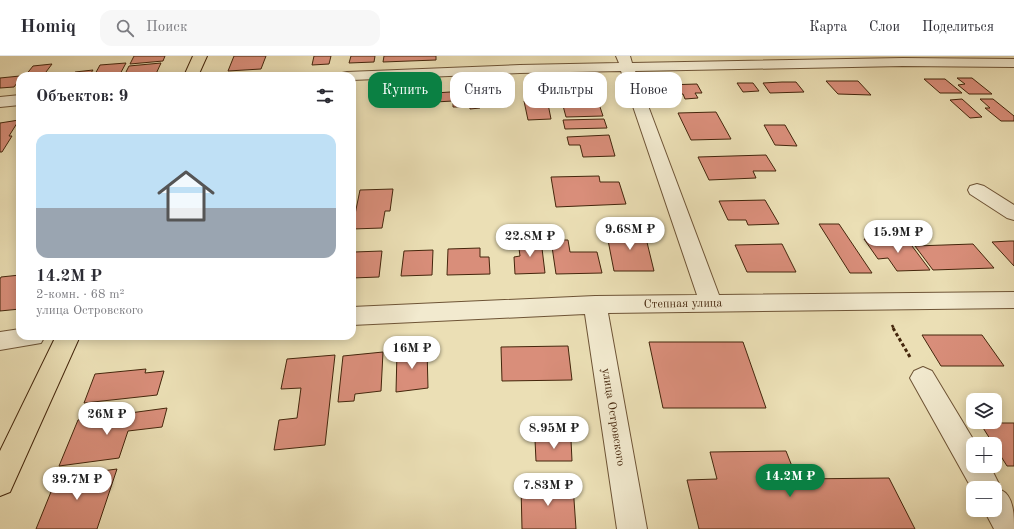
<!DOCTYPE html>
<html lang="ru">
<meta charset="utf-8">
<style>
body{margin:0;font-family:"Old Standard TT",serif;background:#f7f7f7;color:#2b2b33;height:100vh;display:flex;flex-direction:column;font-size:15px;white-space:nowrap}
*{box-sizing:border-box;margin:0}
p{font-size:13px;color:#7c7c81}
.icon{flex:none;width:22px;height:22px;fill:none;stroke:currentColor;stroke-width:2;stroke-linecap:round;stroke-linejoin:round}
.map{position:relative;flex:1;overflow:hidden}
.panel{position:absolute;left:16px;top:16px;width:340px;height:268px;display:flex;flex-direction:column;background:#fff;border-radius:12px;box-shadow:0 2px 10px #0003}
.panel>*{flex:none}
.banner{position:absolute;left:368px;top:16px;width:380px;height:36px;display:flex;gap:8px}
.buttons{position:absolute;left:966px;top:337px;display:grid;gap:8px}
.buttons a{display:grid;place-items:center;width:36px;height:36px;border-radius:8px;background:#fff;box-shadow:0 2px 10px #0003;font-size:20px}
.price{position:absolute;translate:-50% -34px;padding:0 9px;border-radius:14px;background:#fff;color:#222;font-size:13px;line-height:26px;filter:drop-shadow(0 1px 2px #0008)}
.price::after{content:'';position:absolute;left:50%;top:24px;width:12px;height:9px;margin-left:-6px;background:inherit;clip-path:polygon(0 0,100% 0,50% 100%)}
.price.active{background:#0b8043;color:#fff}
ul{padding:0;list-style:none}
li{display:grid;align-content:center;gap:8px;height:212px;padding:0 20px}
li span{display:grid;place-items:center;height:124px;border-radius:12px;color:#555}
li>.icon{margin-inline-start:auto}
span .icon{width:72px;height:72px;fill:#fffc;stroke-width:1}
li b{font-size:17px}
h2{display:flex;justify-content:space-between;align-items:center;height:48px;padding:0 20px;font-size:17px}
.tag{padding:0 14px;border-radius:12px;background:#fff;box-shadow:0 2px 10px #0003;font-size:14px;line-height:36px}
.tag.active{background:#0b8043;color:#fff}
header{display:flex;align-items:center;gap:24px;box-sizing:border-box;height:56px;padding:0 20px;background:#fff;border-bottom:1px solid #e1e1e2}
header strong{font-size:19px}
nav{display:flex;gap:22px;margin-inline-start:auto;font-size:14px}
.search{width:280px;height:36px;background:#f7f7f7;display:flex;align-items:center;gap:10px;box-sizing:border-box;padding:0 14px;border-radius:12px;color:#7c7c81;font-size:15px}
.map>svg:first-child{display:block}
</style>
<header>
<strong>Homiq</strong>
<div class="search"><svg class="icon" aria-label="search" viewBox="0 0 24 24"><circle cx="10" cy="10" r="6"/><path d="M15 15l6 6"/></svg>Поиск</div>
<nav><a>Карта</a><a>Слои</a><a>Поделиться</a></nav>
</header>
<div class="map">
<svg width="1014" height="473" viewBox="0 0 1014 473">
<rect width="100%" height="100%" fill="#ebdfb5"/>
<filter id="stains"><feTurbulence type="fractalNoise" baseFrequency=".005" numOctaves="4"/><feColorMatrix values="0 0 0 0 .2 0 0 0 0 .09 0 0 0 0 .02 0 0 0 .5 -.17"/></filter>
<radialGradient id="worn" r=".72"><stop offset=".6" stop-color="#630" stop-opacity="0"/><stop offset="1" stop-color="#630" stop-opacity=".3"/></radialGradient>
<!-- building -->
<path fill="#d98e7a" stroke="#44260c" d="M134,0H165L163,5L130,8Z
M234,0H266L261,13L228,15Z
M314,0H331L329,8L312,9Z
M351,0H375L374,6L349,7Z
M384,0H436V4L383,6Z
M126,7L119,20H94L100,9Z
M161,7L155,20H124L129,10Z
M52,8L43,20H25L33,10Z
M93,14L89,20H66L73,19L75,16Z
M20,20V23L14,31L0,32V22Z
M957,22H972L992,38H969L958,29L965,28Z
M924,23H945L962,37H940Z
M826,25H858L871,39L838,38Z
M782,26H796L804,36L770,37L763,27Z
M737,27H753L759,35L743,36Z
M697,28L702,37H695L698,42L685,43L683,38H669L665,29Z
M600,31L604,44L564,45L562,32Z
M493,34L495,49H480V52L470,53L468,35Z
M465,35L466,51H453V45L435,46V37Z
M404,36L403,45L374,46L375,39L382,38V37Z
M962,43L982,61L970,62L950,44Z
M980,43H993L1014,60V65H1001L985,52H990Z
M544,44L545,48H548L551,63L528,64L524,45Z
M598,45L603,60L566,61L562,46Z
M716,56L731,83L691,84L678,57Z
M604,63L607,72L565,73L563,64Z
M19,64L9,80H12L2,96H0V67Z
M764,69H785L797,90L775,89Z
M609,79L615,100L583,101L580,89H569L567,81Z
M766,99L776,115H753L756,122L709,124L698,101Z
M599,120L600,126H619L626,148L556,151L551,121Z
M393,133L390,155H385L382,172L352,173L360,134Z
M765,144L779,168L748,169L746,164H728L719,145Z
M819,168H839L872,217H850Z
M606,174H644L654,215H614Z
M906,182L930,214L897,215L888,202L878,203L864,183Z
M541,184L545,217L515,218L514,201L520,200L518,185Z
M551,184H568L570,196H597L602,217L556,218Z
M1010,185H1014V210L992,186Z
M782,188L796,216H747L735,189Z
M973,188L994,212L933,214L915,190Z
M480,192V201H489L490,218L447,219L448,193Z
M433,194L432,219L401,220L404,195Z
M382,195L379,221L352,222V206L354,196Z
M20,219V253L0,255V223L1,221Z
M922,279H982L1004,310H941Z
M649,286H743L766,352H663Z
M568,290L572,324L502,325L501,291Z
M427,293L428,332L396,336L397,296Z
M383,296L381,335L355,338L354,345L338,346L343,300Z
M335,299L325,389L274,394L279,364L297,362L301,332L281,333L287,303Z
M146,313L145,317L164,315L157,339L84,347L95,318Z
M167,352L162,371L128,375L119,402L59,410L78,364Z
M980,367H1014V410H1007Z
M535,384H571L572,405H536Z
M786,395L797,423L889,422L915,473H699L687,424L717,423L710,396Z
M117,413L97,473H36L57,421Z
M521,429H573L576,473H522Z"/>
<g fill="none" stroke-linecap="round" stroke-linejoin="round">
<defs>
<path id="minor" d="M616,0H630L632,7L903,2L1014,3V11L903,10L635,15L719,239L1014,236V252L608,257L647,473H617L585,258L352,269V251L595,240L697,239L621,15L520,17L352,24V20H340L342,17L347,16L520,9L619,7Z
M20,39V49L0,51V41Z
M977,128L984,130L1014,149V164L1007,162L970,138L968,134L970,130Z
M20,273V280H45L41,287L0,294V276Z
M923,311L932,315L976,388H973V410H990L1001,432V434C1014,440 1014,459 1014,473H994L985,456L984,454H995V432H973V435L910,322L914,315Z"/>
<path id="major" d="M193,0H207L198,20H184Z
M56,280H80L10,436L0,440V395Z"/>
</defs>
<!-- minor casing -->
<use href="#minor" stroke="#6e5436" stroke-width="2"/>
<!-- major casing -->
<use href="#major" stroke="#44260c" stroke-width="2"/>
<!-- path-far1 -->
<path stroke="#44260c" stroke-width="2.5" stroke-dasharray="3 2" stroke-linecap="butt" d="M892,269L894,273"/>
<!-- path -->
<path stroke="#44260c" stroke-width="3" stroke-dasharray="3.5 2.5" stroke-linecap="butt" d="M893,272L910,301"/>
<!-- minor -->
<use href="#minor" fill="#f2eacf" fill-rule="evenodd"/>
<!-- major -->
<use href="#major" fill="#ebdfb5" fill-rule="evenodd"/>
</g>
<g text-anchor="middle" stroke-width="3" stroke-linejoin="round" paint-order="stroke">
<!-- street labels -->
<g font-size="12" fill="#44260c" stroke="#f2eacf">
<text transform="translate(683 247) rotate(-1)" y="4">Степная улица</text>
<text transform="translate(614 361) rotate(81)" y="4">улица Островского</text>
</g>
</g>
<rect width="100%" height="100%" filter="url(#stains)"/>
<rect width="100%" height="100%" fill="url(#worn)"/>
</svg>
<div class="buttons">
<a><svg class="icon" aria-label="layers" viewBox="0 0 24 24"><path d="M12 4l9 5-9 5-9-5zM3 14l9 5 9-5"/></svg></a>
<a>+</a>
<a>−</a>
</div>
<b class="price" style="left:630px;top:195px">9.68M ₽</b>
<b class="price" style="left:898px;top:198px">15.9M ₽</b>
<b class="price" style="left:530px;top:202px">22.8M ₽</b>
<b class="price" style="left:412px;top:314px">16M ₽</b>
<b class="price" style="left:107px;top:380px">26M ₽</b>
<b class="price" style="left:554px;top:394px">8.95M ₽</b>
<b class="price active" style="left:790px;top:442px">14.2M ₽</b>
<b class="price" style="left:77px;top:445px">39.7M ₽</b>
<b class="price" style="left:548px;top:451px">7.83M ₽</b>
<div class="banner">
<a class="tag active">Купить</a>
<a class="tag">Снять</a>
<a class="tag">Фильтры</a>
<a class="tag">Новое</a>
</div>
<section class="panel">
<h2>Объектов: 9<svg class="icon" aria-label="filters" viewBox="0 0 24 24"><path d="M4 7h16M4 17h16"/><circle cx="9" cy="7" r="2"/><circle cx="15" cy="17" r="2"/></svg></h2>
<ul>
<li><span style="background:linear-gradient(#bfe0f5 60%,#9aa5b1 0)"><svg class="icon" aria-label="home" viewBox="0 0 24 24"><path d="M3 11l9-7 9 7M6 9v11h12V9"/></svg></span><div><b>14.2M ₽</b><p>2-комн. · 68 m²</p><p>улица Островского</p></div></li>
</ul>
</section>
</div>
